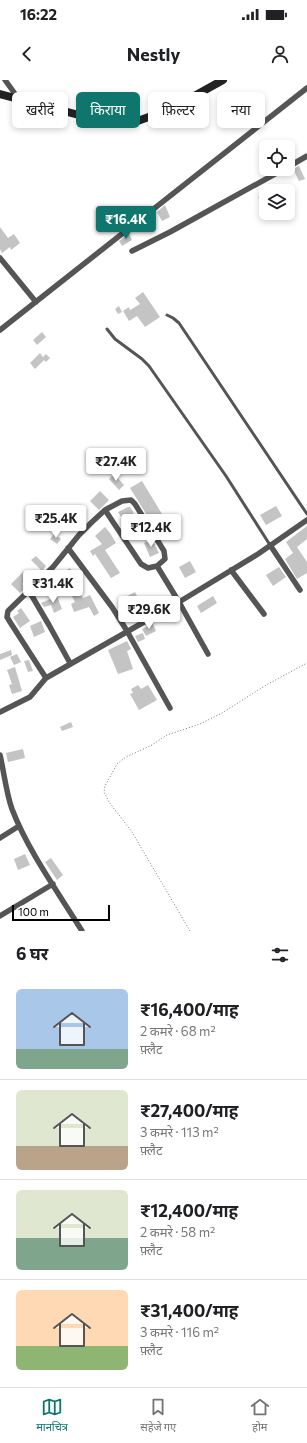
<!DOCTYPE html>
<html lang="hi">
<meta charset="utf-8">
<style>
body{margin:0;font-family:Commissioner,"Noto Sans Devanagari",sans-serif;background:#f6f6f6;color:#202124;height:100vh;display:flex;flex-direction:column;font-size:15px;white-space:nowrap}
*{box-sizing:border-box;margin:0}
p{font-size:13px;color:#757577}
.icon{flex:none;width:22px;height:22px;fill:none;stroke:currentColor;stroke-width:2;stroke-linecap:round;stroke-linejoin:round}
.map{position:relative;height:851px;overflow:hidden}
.side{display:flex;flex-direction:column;background:#fff;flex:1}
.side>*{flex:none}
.top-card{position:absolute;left:12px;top:12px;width:283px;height:36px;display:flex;gap:8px}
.fabs{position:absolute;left:259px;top:60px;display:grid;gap:8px}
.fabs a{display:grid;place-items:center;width:36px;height:36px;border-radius:6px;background:#fff;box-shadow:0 2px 6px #0003;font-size:20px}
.scale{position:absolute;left:12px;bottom:10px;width:98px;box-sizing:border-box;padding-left:4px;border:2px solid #000;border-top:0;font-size:11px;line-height:14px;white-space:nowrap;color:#000;-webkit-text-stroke:3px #fff;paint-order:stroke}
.price{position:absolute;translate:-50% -34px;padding:0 9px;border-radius:4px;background:#fff;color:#222;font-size:13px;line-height:26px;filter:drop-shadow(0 1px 2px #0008)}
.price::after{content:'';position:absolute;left:50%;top:24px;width:12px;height:9px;margin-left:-6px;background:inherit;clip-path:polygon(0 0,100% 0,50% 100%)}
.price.current{background:#0f766e;color:#fff}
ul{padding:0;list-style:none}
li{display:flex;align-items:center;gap:12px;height:100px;padding:0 16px}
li+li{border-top:1px solid #e0e0e0}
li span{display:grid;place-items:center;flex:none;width:112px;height:80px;border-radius:6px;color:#555}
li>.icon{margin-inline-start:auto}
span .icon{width:48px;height:48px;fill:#fffc;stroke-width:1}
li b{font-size:17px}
h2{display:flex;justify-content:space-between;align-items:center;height:48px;padding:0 16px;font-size:17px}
.tag{padding:0 14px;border-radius:6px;background:#fff;box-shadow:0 2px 6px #0003;font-size:14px;line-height:36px}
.tag.current{background:#0f766e;color:#fff}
.status{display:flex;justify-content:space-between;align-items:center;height:28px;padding:0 20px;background:#fff;direction:ltr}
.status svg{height:11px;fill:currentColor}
header{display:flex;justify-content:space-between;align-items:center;height:52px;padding:0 16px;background:#fff;font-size:18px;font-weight:700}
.menu{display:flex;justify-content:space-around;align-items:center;height:56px;border-top:1px solid #e0e0e0;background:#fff;font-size:11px;color:#757577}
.menu a{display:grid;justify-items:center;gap:2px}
.menu .current{color:#0f766e}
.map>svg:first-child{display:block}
</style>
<div class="status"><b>16:22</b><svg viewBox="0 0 49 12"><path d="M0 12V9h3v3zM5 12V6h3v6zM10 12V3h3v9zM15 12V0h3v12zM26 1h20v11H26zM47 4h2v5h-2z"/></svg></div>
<header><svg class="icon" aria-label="back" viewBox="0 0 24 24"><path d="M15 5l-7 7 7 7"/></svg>Nestly<svg class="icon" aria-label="person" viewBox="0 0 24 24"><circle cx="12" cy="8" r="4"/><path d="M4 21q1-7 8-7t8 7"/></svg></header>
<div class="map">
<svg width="307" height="851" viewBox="0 0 307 851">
<rect width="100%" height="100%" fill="#fff"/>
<!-- building -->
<path fill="#c4c4c4" d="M266,67V87L259,70Z
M299,86L305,99L299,101L293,89Z
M264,114L266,121L262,124L258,117Z
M165,125L170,137L162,141L157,132Z
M0,147L8,158L14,154L20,163L11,170L10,167L2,173L0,169Z
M129,154L132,160L122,166L119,161Z
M143,212L160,237L145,247L137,236L129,241L123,231L129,227L130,230L140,224L135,218Z
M119,226L122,232L118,234L115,229Z
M42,252L46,257L37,265L33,260Z
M40,273L43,277L46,274L50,278L46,282L44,280L35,289L30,283Z
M114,394L124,405L119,410L109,399Z
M142,401L162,434L160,435L168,446L158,453L130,408Z
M100,411L109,420L99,430L90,421Z
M276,426L282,436L266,445L260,435Z
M128,427H130L134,433L123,440L118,432Z
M307,446V459L297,467L307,482V493L297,499L285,479L293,473L286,462Z
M105,447L110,453L116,463L105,470L120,493L111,498L95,474L93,476L90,471L102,464L95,456Z
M54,454L61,459L57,464L50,459Z
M152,459L159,473L150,477L144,463Z
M36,476L46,486L42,491L31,480Z
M190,481L196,492L185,498L179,487Z
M279,487L286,497L273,506L266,495Z
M70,488L75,496L72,497L83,518L90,515L99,533L94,536L89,527L74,532L71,524L75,522L60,494Z
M24,491L30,496L22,504L26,507L20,513L11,504Z
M135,512L139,520L131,524L127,516Z
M57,516L62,529L54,533L51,525L44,527L41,523Z
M213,516L217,523L201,533L197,526Z
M21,528L30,541L20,548L13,537L19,533L17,531Z
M41,541L45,552L34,557L30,546Z
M153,544L156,551L146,556L142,549Z
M143,553L145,559L138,562L135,556Z
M127,561L131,569L127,571L133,589L118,594L108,570Z
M11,570L12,575L0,580V574Z
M17,574L21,582L14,585L10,577Z
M29,580L33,591L28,592L24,581Z
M15,587L22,611L12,614L9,605L12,604L7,590Z
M138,605L141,609L148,605L157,620L139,630L130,614L133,613L131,609Z
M71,642L73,647L62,651L60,647Z
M23,669L25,678L8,682L6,673Z
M25,774L30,785L18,790L14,779Z
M51,778L63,795L57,800L45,782Z"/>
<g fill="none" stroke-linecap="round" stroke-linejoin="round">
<!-- path -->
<path stroke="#777" stroke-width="1" stroke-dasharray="1 2" stroke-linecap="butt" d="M190,851L132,752L109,722L104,712L105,706L117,684L126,677L152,665L167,655L200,644L222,633L268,604L307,583"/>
<!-- service -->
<path stroke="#555" stroke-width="3" d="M167,235L173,238L179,243L307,434
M107,249L115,259L142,279L149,286L226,396L270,465"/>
<!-- minor -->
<path stroke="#555" stroke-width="5.5" d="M5,0L18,18
M288,87L307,76
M132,171L170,152L284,89
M0,178L36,222
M0,250L307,8
M105,430L141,484L148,488L157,486L179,522L208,574
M270,465L300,510
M68,468L112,527L127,551L170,628
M231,490L264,534
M29,511L49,545L70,583
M46,598L10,542L7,537L8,531L53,487L79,455L92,442L105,430L122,421L131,420L135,424L164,471L165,479L157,486
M0,632L30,617L46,598L179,522L258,474L307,440
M0,675C4,692 6,712 12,729C28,771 58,812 82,851
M0,758L19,746
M0,836L53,804"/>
<!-- secondary -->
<path stroke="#222" stroke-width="8" d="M0,14L94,39L132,43L171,29L223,0"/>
</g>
</svg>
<div class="fabs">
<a><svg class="icon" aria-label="locate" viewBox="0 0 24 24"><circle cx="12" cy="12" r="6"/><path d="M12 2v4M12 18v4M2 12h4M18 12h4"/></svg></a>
<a><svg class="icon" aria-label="layers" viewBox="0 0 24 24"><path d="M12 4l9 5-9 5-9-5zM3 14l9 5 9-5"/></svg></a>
</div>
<div class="scale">100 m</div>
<b class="price current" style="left:126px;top:160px">₹16.4K</b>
<b class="price" style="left:116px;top:402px">₹27.4K</b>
<b class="price" style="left:56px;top:459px">₹25.4K</b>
<b class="price" style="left:151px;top:468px">₹12.4K</b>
<b class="price" style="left:53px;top:524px">₹31.4K</b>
<b class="price" style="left:149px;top:550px">₹29.6K</b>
<div class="top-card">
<a class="tag">खरीदें</a>
<a class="tag current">किराया</a>
<a class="tag">फ़िल्टर</a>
<a class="tag">नया</a>
</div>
</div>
<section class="side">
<h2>6 घर<svg class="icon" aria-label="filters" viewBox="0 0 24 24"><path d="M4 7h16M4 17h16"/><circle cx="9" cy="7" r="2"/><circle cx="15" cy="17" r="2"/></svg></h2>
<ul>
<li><span style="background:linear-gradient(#a9c7e8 75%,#7fa58c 0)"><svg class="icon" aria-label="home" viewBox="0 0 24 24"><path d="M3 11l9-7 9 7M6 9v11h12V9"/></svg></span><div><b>₹16,400/माह</b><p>2 कमरे · 68 m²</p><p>फ़्लैट</p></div></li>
<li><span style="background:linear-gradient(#dfe7d0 70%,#b9a48a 0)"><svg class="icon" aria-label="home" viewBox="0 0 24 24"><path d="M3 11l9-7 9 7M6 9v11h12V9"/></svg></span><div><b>₹27,400/माह</b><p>3 कमरे · 113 m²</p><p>फ़्लैट</p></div></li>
<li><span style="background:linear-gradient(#dfe7d0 60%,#7fa58c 0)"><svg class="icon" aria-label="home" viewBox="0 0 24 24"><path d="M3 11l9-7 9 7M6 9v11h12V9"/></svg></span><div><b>₹12,400/माह</b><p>2 कमरे · 58 m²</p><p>फ़्लैट</p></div></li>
<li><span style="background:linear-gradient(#ffd9b3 70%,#8fb573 0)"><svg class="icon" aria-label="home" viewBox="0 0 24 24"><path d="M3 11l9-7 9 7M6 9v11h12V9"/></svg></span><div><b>₹31,400/माह</b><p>3 कमरे · 116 m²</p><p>फ़्लैट</p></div></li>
</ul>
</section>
<nav class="menu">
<a class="current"><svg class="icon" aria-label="map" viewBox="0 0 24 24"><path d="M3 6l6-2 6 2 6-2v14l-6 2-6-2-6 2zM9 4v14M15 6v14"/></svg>मानचित्र</a>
<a><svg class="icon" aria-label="saved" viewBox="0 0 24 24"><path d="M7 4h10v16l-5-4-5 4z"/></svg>सहेजे गए</a>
<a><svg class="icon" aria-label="home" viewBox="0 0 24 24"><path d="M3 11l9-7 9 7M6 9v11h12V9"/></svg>होम</a>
</nav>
